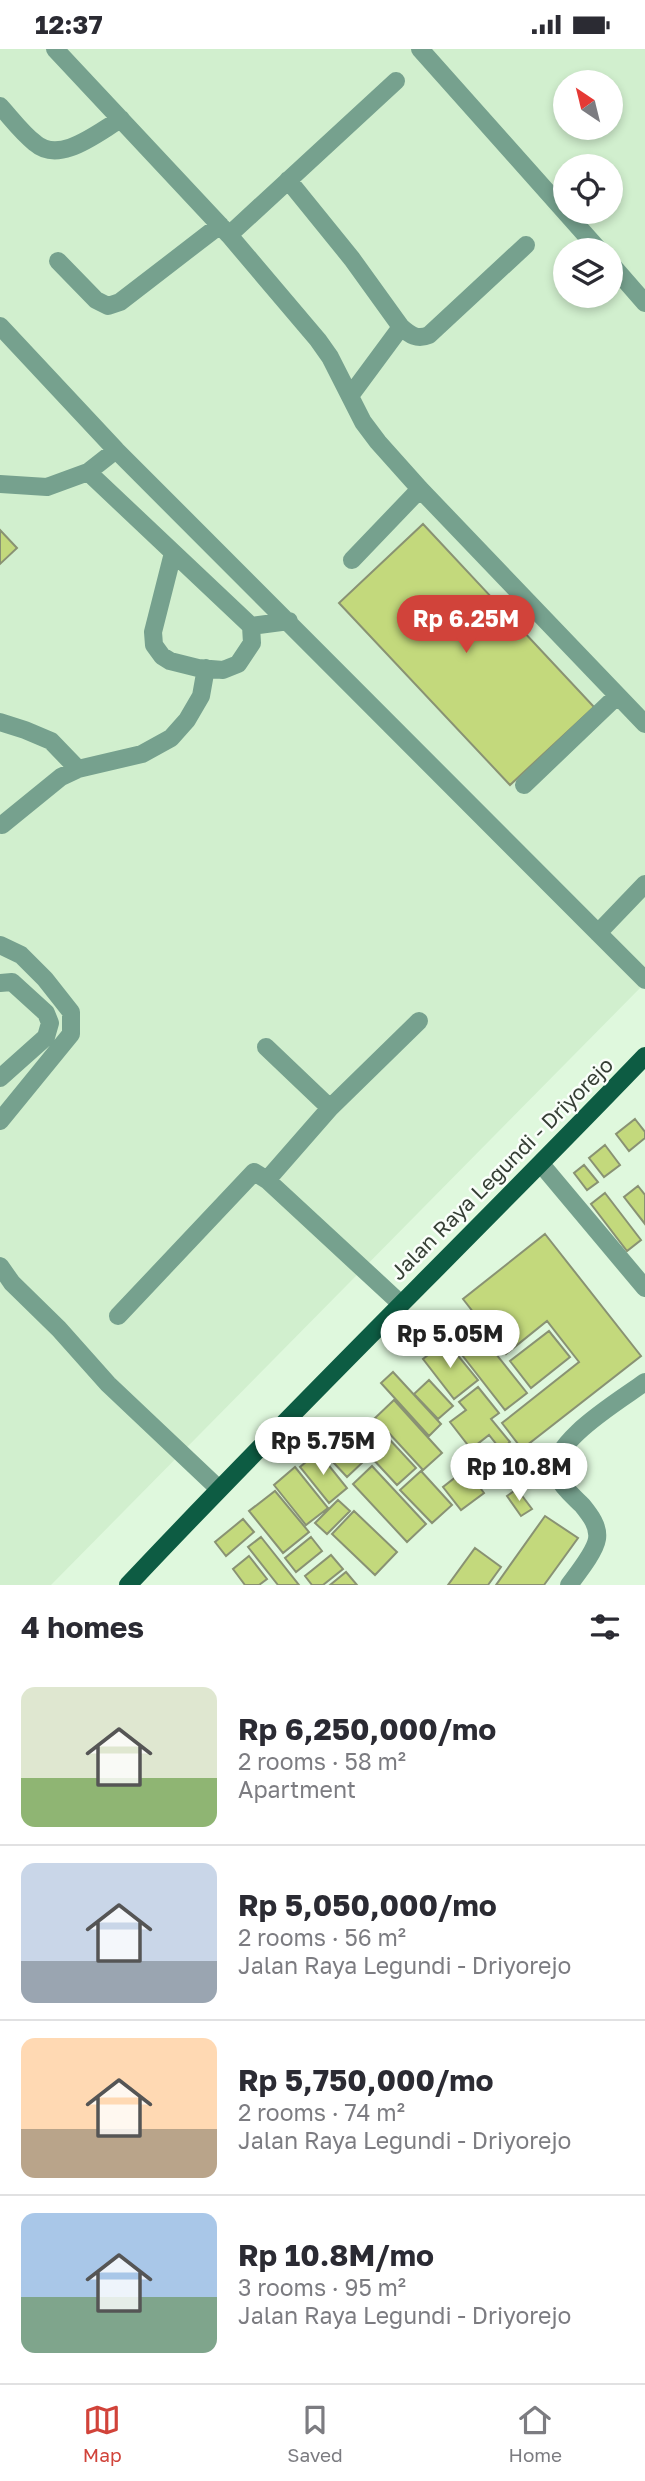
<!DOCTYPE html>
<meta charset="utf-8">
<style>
body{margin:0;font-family:"Golos Text",sans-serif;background:#f7f7f7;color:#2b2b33;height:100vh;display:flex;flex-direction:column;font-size:26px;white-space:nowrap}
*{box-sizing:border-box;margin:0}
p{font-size:23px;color:#7c7c81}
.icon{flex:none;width:38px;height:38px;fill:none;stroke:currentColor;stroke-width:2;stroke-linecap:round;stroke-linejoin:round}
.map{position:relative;height:1536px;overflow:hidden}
.panel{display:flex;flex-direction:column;background:#fff;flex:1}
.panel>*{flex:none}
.needle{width:46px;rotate:325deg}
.controls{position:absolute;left:553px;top:21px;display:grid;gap:14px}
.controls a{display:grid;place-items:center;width:70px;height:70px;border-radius:50%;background:#fff;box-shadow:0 4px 10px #0003;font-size:35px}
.price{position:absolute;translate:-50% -60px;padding:0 16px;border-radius:24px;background:#fff;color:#222;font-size:23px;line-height:46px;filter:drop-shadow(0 2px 4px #0008)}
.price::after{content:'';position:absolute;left:50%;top:42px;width:21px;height:16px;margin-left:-10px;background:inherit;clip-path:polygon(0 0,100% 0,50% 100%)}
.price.on{background:#d1433a;color:#fff}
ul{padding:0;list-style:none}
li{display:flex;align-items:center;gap:21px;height:175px;padding:0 21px}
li+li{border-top:2px solid #e1e1e2}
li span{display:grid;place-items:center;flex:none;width:196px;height:140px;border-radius:14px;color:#555}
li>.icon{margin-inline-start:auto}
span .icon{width:84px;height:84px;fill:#fffc;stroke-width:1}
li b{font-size:30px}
h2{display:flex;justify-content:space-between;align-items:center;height:84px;padding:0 21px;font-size:30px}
.status{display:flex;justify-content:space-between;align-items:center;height:49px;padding:0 35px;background:#fff;direction:ltr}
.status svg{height:19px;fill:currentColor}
.tab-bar{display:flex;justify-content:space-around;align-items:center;height:98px;border-top:2px solid #e1e1e2;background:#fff;font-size:19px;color:#7c7c81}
.tab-bar a{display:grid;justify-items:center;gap:4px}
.tab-bar .on{color:#d1433a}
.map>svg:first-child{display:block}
</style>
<div class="status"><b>12:37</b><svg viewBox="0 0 49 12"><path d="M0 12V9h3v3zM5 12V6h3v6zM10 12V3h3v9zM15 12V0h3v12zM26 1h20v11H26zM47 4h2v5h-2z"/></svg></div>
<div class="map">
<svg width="645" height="1536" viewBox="0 0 645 1536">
<rect width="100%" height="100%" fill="#dff8dd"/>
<!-- built -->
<path fill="#d1efce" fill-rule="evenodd" d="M0,0H645V934L51,1536H0ZM565,33H611V79H565ZM565,117H611V163H565ZM565,201H611V247H565Z"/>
<!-- building -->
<path fill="#c3d97c" stroke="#899273" stroke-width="2" d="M423,475L594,658L510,736L339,554Z
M0,481L17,499L0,515Z
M635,1070L645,1083V1089L629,1102L616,1085Z
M605,1096L620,1116L604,1128L589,1109Z
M584,1116L598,1133L587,1141L574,1124Z
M638,1137L645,1146V1175L624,1148Z
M605,1144L641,1191L627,1202L591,1155Z
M545,1185L641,1307L522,1400L502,1374L579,1313L547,1272L506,1305L463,1250Z
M469,1271L527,1344L505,1361L448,1288Z
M549,1282L570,1308L531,1339L510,1312Z
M446,1292L478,1331L454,1350L423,1310Z
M393,1323L441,1375L429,1387L381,1334Z
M429,1331L453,1357L438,1370L414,1345Z
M478,1338L499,1364L491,1370L510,1393L501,1401L489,1386L471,1400L450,1373L466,1361L459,1353Z
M394,1351L442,1404L423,1421L375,1369Z
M377,1377L416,1419L397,1436L358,1394Z
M334,1382L363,1413L347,1428L318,1397Z
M318,1403L347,1439L329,1454L300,1418Z
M372,1417L426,1475L407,1493L353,1435Z
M295,1418L328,1459L306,1476L274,1436Z
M466,1420L484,1444L461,1461L443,1438Z
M421,1422L452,1456L432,1474L400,1441Z
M517,1440L532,1460L521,1467L507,1447Z
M275,1442L309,1483L283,1504L249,1462Z
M338,1451L350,1462L327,1485L315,1474Z
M354,1462L397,1503L375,1526L332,1485Z
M545,1467L578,1489L544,1536H496Z
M243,1470L254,1483L226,1507L215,1493Z
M261,1488L299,1536H278L248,1498Z
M311,1488L322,1502L296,1523L285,1509Z
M475,1499L501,1518L488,1536H448Z
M331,1506L343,1520L323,1536H312L305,1527Z
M249,1507L267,1530L259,1536H245L233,1520Z
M346,1523L357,1536H330Z"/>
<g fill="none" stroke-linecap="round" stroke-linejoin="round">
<!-- minor -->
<path stroke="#76a18e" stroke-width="18" d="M55,0L229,186L318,291L330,308L363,373L378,393L420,440L645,675
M420,0L599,201
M0,57C11,69 22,84 35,94C60,116 98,83 121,70
M288,131L352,210L401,278L350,347
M229,186L396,32
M58,212L96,251L108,257L120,253L220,176
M611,215L645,254
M0,277L116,401L645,931
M401,278C410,286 417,291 429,286L526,196
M88,423L251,577
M0,435L47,438L88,423L116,401
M173,504L153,583L154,596L162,607L170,612L198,619L223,621L238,615L252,594L251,577L289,572
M352,511L420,440
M0,673L25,681L51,692L78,720
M524,736L617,647
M2,776L61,728L78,720L142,705L171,689L187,671L201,647L206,619
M598,884L645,835
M0,896L21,906L45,930L71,963V985L0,1072
M0,934L12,933L46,964L50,974L46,988L0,1029
M266,998L330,1059L267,1131
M330,1059L419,972
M541,1115L645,1239
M0,1217L12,1234L59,1280L108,1335L219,1440
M118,1267L254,1123L267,1131L401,1255
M569,1536C577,1525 595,1503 597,1490C599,1477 590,1466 582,1456C574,1448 562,1438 557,1427C543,1396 624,1349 645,1333"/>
<!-- major -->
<path stroke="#0d5c43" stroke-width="18" d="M128,1536C297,1356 474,1185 645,1007"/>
</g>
<g text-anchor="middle" stroke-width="5" stroke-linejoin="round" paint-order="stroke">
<!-- street labels -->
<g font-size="21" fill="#363f35" stroke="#f9fef9">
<text transform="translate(502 1120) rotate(-45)" y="7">Jalan Raya Legundi - Driyorejo</text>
</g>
</g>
</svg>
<div class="controls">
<a><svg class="needle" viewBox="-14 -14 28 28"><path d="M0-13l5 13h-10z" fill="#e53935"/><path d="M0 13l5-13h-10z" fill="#7c7c81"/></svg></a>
<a><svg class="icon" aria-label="locate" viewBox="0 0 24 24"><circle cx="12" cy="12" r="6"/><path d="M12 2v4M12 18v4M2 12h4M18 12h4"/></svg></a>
<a><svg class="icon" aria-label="layers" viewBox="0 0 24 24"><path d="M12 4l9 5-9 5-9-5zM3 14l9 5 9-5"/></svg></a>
</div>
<b class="price on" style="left:466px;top:606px">Rp 6.25M</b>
<b class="price" style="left:450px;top:1321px">Rp 5.05M</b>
<b class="price" style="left:323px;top:1428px">Rp 5.75M</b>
<b class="price" style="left:519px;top:1454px">Rp 10.8M</b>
</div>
<section class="panel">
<h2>4 homes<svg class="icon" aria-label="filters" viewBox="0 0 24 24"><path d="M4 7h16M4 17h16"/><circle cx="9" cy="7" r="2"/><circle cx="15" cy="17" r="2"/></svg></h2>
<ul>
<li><span style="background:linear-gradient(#dfe7d0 65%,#8fb573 0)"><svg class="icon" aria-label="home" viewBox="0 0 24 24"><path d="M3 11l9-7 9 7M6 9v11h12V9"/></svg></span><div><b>Rp 6,250,000/mo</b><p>2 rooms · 58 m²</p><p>Apartment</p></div></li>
<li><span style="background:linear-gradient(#c9d6e8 70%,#9aa5b1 0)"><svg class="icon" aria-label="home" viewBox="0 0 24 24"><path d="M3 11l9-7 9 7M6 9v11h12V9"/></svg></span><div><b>Rp 5,050,000/mo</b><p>2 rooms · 56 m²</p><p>Jalan Raya Legundi - Driyorejo</p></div></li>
<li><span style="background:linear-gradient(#ffd9b3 65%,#b9a48a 0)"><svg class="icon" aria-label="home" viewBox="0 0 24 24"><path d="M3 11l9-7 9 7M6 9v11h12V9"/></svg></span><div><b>Rp 5,750,000/mo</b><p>2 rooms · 74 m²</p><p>Jalan Raya Legundi - Driyorejo</p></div></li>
<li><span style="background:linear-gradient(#a9c7e8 60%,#7fa58c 0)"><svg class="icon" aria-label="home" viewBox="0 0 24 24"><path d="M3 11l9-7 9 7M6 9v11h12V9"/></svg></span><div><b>Rp 10.8M/mo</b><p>3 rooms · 95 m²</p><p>Jalan Raya Legundi - Driyorejo</p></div></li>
</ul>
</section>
<nav class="tab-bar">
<a class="on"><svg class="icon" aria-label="map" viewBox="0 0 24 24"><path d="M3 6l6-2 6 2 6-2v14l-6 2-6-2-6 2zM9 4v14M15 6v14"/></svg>Map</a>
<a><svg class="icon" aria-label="saved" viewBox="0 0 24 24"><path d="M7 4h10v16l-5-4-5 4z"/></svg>Saved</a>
<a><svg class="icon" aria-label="home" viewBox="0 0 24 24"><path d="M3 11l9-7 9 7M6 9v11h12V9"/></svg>Home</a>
</nav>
